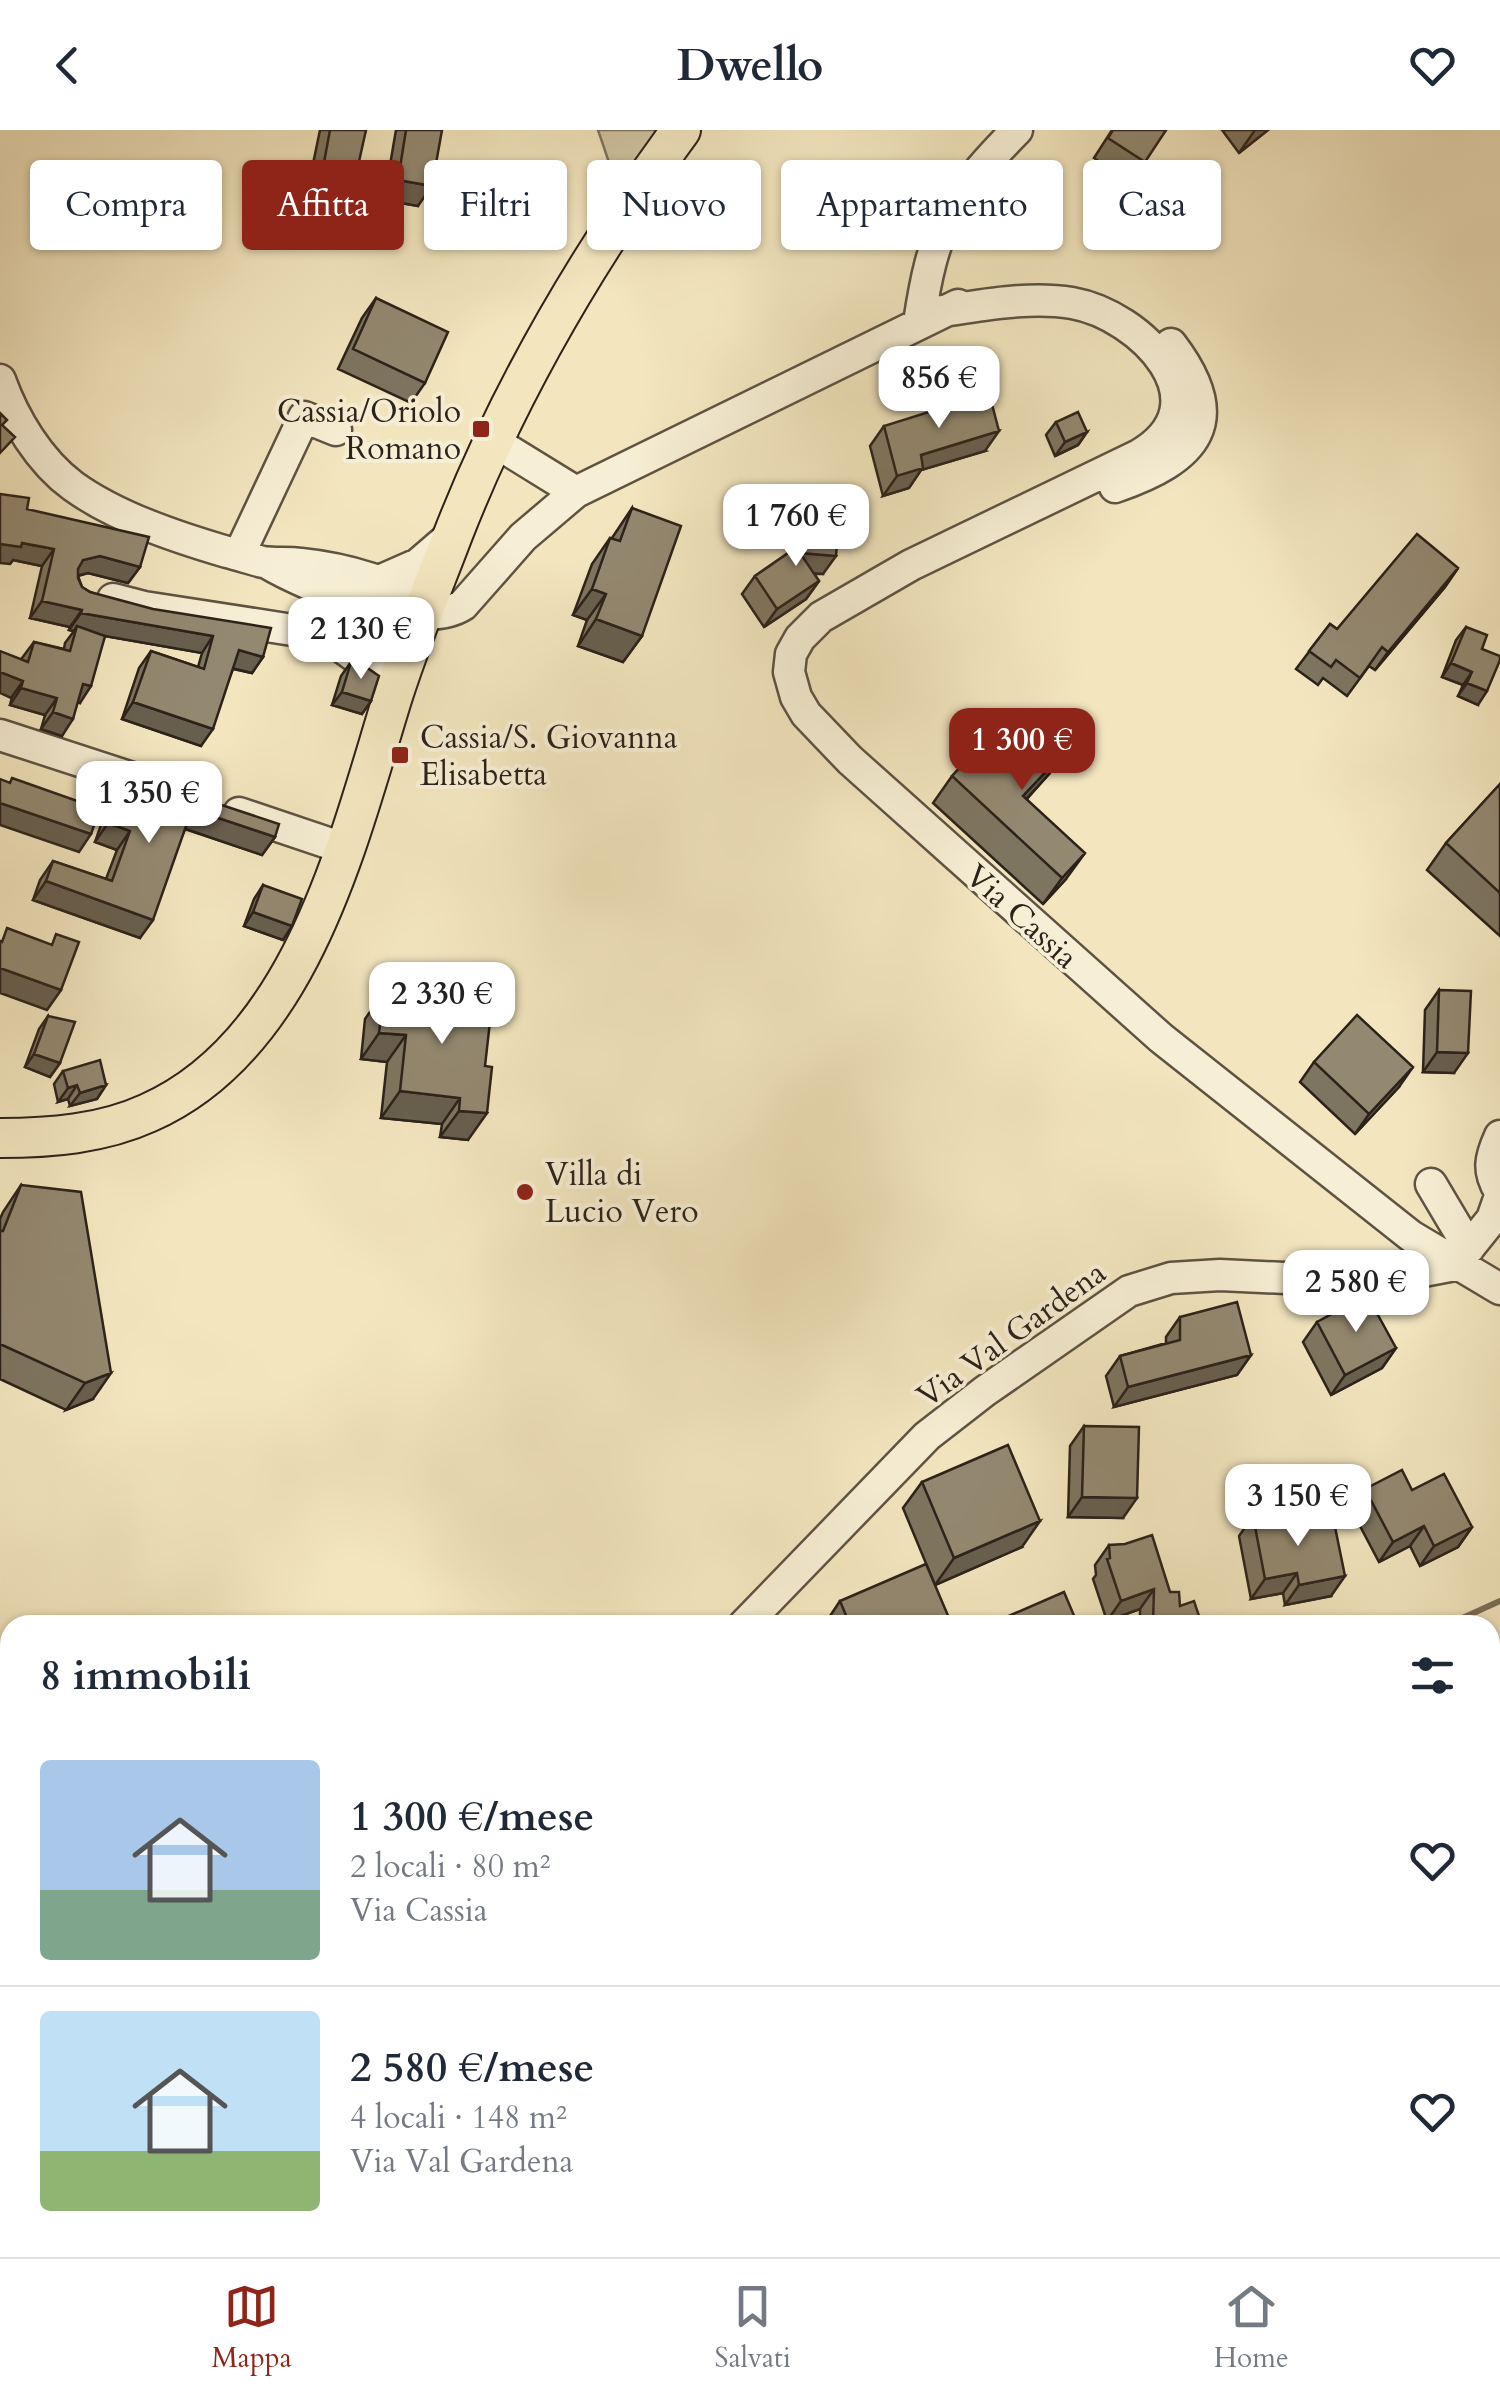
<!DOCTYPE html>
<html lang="it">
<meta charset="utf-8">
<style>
body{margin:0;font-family:Cardo,serif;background:#f2f2f3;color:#1f2937;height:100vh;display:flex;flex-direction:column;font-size:38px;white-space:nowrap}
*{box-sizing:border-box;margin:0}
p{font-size:32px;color:#747a83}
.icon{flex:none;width:55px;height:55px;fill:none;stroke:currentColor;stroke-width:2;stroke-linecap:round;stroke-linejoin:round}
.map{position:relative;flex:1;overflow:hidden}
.drawer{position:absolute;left:0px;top:1485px;width:1500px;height:642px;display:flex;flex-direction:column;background:#fff;border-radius:30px 30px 0 0;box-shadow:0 2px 8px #0004}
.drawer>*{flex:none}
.hud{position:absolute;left:30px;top:30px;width:1440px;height:90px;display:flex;gap:20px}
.price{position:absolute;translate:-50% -85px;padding:0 22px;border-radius:20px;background:#fff;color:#222;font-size:32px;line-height:65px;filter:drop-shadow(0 2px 5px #0008)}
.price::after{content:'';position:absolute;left:50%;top:60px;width:30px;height:22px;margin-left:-15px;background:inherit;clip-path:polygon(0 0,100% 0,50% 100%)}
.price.active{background:#8f2418;color:#fff}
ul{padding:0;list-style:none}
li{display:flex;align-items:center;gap:30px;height:250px;padding:0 40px}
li+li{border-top:2px solid #e0e1e3}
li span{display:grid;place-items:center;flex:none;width:280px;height:200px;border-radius:10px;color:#555}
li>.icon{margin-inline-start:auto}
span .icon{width:120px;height:120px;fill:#fffc;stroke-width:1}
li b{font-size:42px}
h2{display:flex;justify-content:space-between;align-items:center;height:120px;padding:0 40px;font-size:42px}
.pill{padding:0 35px;border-radius:10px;background:#fff;box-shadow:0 2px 8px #0004;font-size:35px;line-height:90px}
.pill.active{background:#8f2418;color:#fff}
header{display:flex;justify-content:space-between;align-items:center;height:130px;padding:0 40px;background:#fff;font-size:45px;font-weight:600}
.dock{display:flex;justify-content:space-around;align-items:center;height:140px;border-top:2px solid #e0e1e3;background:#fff;font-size:28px;color:#747a83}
.dock a{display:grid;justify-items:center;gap:5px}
.dock .active{color:#8f2418}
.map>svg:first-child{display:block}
</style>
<header><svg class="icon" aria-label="back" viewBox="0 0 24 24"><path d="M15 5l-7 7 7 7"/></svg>Dwello<svg class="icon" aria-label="heart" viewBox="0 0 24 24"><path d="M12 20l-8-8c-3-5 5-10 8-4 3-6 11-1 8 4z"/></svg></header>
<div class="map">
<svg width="1500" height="2127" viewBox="0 0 1500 2127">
<rect width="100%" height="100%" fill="#f3e6bf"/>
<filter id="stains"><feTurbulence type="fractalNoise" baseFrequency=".002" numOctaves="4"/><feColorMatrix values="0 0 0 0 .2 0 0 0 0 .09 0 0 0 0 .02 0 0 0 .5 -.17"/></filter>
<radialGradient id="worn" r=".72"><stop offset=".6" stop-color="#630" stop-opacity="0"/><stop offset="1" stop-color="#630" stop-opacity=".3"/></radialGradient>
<!-- green -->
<path fill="#d1c5a3" stroke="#7e745e" stroke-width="2.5" d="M598,0H664L627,48L616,53Z
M140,2118H258L261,2127H142Z"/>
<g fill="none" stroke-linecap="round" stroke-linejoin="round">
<!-- stream -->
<path stroke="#7b6f5b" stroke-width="6" d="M1447,1495L1500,1471
M0,2076L10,2073"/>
<defs>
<path id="minor" d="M942,181C985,175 1029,166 1072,173C1141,185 1227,273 1139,325L911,435L821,487L800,508L791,524L789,542L796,567L806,584L850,630L1161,908L1411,1106L1500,1159
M919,193C933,98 949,69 1017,0
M0,250C14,289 39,331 73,356C116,387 176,407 227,422C239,425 251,429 263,432C276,434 289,432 301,434C331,437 414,453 424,483
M495,312L576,362
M1115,357C1197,329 1230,291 1171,214
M239,425L304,287L336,300
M267,433C307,457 420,503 463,475L523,407L576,362L958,175
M377,452L418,434L454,403
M113,469L144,477L312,503L335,512L396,556
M356,469C378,497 390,521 396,556
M0,605L172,661
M239,683L346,719
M1500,1006C1490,1028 1487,1041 1500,1062
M1431,1054L1469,1118
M1455,1135L1492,1089L1500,1066
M744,1495L927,1306L985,1261L1129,1161L1171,1148L1220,1145L1305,1149L1397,1146L1455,1135
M1490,1626L1500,1618
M0,1800L10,1793
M0,1843L10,1836
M118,2118L121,2127
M996,2118V2127
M893,2127L909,2118
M1111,2127L1122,2118"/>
<path id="major" d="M0,1008C50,1008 102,1004 148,983C298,917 346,720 389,579C407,519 432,460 454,402C511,257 589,125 681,0"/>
</defs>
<!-- minor casing -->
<use href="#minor" stroke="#5e5343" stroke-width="35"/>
<!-- major casing -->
<use href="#major" stroke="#2c221a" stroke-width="42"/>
<!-- minor -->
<use href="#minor" stroke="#f7efd5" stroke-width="30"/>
<!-- major -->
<use href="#major" stroke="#f3e6bf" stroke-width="38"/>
</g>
<!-- wall -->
<path fill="#7e7560" stroke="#2c221a" stroke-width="2.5" d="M320,0H366L342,65L308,58Z
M396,0H442L418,76L384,70Z
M1112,0H1166L1130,52L1094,28Z
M1222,0H1268L1239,23Z
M376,168L425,253L411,273L338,239L362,188Z
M1056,292L1087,302L1078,315L1055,326L1046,305Z
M884,296L985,321L921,340L909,358L883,366L870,316Z
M632,378L642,506L623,532L578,516L587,490L573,485L592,434L610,408H612Z
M27,379L140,437L128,453L88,443L78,446L82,457L90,462L263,527L252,543L233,539L201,616L122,589L139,538L151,521L198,537L202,523L105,506L80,573L78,572L62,606L41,599L45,585L10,575L22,528L34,512L64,519L65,513L74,501L69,500L70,497L30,488L42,436L13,430L10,434Z
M815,399L823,444H814L819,451L806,469L764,497L742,464L755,446L806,411Z
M1458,438L1445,457L1375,540L1369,536L1347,566L1323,548L1318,555L1296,539L1330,494L1337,499Z
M1466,497L1482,519L1478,575L1458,566L1463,555L1442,547L1456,510Z
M351,532L371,571L362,584L332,575L341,546Z
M992,633L1049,644L1027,669L1066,749L1043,774L933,673L952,646Z
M134,646L275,707L262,725L185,699L140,808L33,770L40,750L53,731L106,749L117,720L95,712L103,689L116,670L118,671L121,665Z
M1500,654V806L1427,740L1446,713Z
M263,755L292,796L283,810L244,796L254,769Z
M1439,860L1454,943L1423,942L1425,880Z
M384,862L485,936L468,1010L440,1007L442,994L381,988L387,932L361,929L365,889Z
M48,886L60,933L50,947L25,937L39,899Z
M1314,932L1399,957L1355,1004L1300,952Z
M63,941L106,955L97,969L70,976L68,969L58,972L54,954Z
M21,1055L93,1269L66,1280L0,1249V1089L3,1082Z
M1180,1187L1251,1225L1237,1245L1114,1277L1106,1246L1120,1226L1166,1213V1207Z
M1317,1192L1396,1218L1382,1238L1331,1265L1303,1212Z
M1084,1296L1123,1388L1068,1387L1070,1316Z
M922,1352L1022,1417L935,1455L903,1378Z
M1365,1359L1412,1360L1472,1397L1458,1417L1420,1436L1410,1416L1379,1432L1351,1379Z
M1253,1386L1291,1400L1331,1466L1285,1475L1283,1463L1251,1469L1239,1406Z
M1109,1415L1170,1462L1180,1476L1202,1495H1140V1479L1107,1491L1093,1449L1096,1445L1095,1435Z
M840,1471L952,1495H824Z
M1500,1948V2016L1490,2018V1951Z
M10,2108V2118H82L88,2127H5L1,2121Z
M279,2118H377L379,2127H279L277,2120Z
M401,2118H470L440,2127H404Z
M647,2118H738L741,2127H641Z
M1027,2118H1097L1087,2127H1029L1025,2121Z
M1260,2118H1359L1352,2127H1259L1257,2124L1261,2119Z
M953,2120L987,2127H948Z"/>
<!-- shaded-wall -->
<path fill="#675f4e" stroke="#2c221a" stroke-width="2.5" d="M1255,0H1268L1239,23Z
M323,38L356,45L342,65L308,58Z
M398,50L432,56L418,76L384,70Z
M999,301L985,321L921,340L909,358L883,366L897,346L921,325Z
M1087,302L1078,315L1055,326L1065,312Z
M22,413L54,419L42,436L13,430L10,434L0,433V414Z
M800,423L836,426L823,444L787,441Z
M100,426L140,437L128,453L88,443L72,447L83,430Z
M1458,438L1445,457L1375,540L1388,522Z
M819,451L806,469L764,497L777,479Z
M592,459L606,464L587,490L573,485Z
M42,471L82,480L70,497L30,488Z
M81,483L213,506L202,523L76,501L77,496L74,501L69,500Z
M596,489L642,506L623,532L578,516Z
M239,520L263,527L252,543L227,537Z
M1451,533L1472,542L1463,555L1442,547Z
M0,542L23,551L11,568L0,563Z
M1467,553L1487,561L1478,575L1458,566Z
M83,554L91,556L80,573L71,570Z
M21,558L57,568L45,585L10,575Z
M342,562L371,571L362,584L332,575Z
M133,572L213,599L201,616L122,589Z
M53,582L73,589L62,606L41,599Z
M1068,618L1049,644L1005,692L1023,666Z
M0,673L91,704L79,722L0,695Z
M192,679L275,707L262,725L180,697Z
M108,693L130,701L117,720L95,712Z
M1085,723L1066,749L1043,774L1062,748Z
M46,751L153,790L140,808L33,770Z
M253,782L292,796L283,810L244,796Z
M0,838L61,860L47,880L0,863Z
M379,903L406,905L387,932L361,929Z
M1437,922L1468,923L1454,943L1423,942Z
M34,924L60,933L50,947L25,937Z
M1413,937L1399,957L1355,1004L1369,984Z
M77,955L68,969L58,972L68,958Z
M106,955L97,969L70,976L80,963Z
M400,961L460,968L442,994L381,988Z
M459,981L487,983L468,1010L440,1007Z
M1396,1218L1382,1238L1331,1265L1345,1245Z
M1251,1225L1237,1245L1114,1277L1128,1257Z
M111,1243L93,1269L66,1280L85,1253Z
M1082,1367L1137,1368L1123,1388L1068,1387Z
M1040,1391L1022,1417L935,1455L954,1428Z
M1424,1396L1410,1416L1379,1432L1393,1412Z
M1472,1397L1458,1417L1420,1436L1434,1416Z
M1297,1443L1283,1463L1251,1469L1265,1449Z
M1345,1446L1331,1466L1285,1475L1299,1455Z
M1154,1459L1140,1479L1107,1491L1121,1471Z
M10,1758V1768L5,1776L0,1777V1762Z
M1500,1901V1916L1498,1918L1490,1920V1903Z
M1498,1999H1500V2016L1490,2018V2011Z
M10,2013V2027L0,2034V2020Z
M421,2118H470L440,2127H414Z
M1088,2118H1097L1087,2127H1076Z"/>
<!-- building -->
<path fill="#938870" stroke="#2c221a" stroke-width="2.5" d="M330,0H366L356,45L323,38Z
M406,0H442L432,56L398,50Z
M1113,0H1166L1145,32L1108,8Z
M376,168L448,202L425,253L353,219Z
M989,263L999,301L921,325L923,338L897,346L884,296Z
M1078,282L1087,302L1065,312L1056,292Z
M0,283L7,290L2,295L15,307L0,323Z
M0,364L29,368L27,379L149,407L140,437L100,426L83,430L78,439V448L82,457L90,462L153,479L271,498L263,527L239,520L213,599L133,572L151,521L204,539L213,506L81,483L82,480L42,471L54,419L22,413L21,417L0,414Z
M632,378L681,396L642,506L596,489L606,464L592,459L610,408L620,411Z
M815,399L838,401L836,426L800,423L819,451L777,479L755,446L814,405Z
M1417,404L1458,438L1388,522L1382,517L1360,548L1336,530L1331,537L1309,521L1330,494L1337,499Z
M77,496L105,506L91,556L83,554L73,589L53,582L57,568L21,558L23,551L0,542V521L28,532L34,512L70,521Z
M1466,497L1487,505L1482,519L1500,526V530L1487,561L1467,553L1472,542L1451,533Z
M351,532L366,537L379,546L371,571L342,562Z
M1035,587L1068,618L1023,666L1085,723L1062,748L952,646L977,619L992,633Z
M134,646L279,694L275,707L192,679L153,790L46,751L53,731L112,751L130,701L108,693L116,670L124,673Z
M12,648L100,679L91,704L0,673V649L10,653Z
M1500,654V763L1446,713Z
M263,755L302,769L292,796L253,782Z
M7,798L52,815L56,804L79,812L61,860L0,838V811L2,812Z
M1439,860L1471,861L1468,923L1437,922Z
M384,862L492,874L485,936L492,937L487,983L459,981L460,968L400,961L406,905L379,903Z
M1357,885L1413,937L1369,984L1314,932Z
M48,886L75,892L60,933L34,924Z
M100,930L106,955L80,963L77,955L68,958L63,941Z
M21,1055L81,1062L111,1243L85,1253L0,1214V1101H3Z
M1367,1165L1396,1218L1345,1245L1317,1192Z
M1237,1172L1251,1225L1128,1257L1120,1226L1180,1210V1187Z
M1084,1296L1139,1297L1137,1368L1082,1367Z
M1008,1315L1040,1391L954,1428L922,1352Z
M1402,1340L1412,1360L1444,1344L1472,1397L1434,1416L1424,1396L1393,1412L1365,1359Z
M1286,1379L1291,1400L1334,1392L1345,1446L1299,1455L1297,1443L1265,1449L1253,1386Z
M1152,1405L1170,1462H1179L1180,1476L1194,1471L1202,1495H1150L1153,1494L1154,1459L1121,1471L1107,1429L1110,1428L1109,1415L1125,1414Z
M926,1434L952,1495H850L840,1471Z
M1064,1462L1078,1495H988Z
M10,1726V1758L0,1762V1729Z
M1498,1837L1500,1846V1901L1490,1903V1839Z
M10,1941V2013L0,2020V1947Z
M1500,1948V1999H1498L1490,1961V1951Z
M34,2118H82L88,2127H37L39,2126Z
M295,2118H377L379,2127H298Z
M653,2118H738L741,2127H657Z
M956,2118H980L987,2127H959L953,2120Z
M1052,2118H1088L1076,2127H1060Z
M1176,2118H1228L1236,2127H1165Z
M1292,2118H1359L1348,2127H1300Z"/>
<!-- markers -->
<g fill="#8f2418" stroke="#f7efd5" stroke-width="4">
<rect x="471" y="289" width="20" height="20" rx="5"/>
<rect x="390" y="615" width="20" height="20" rx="5"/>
<circle cx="525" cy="1062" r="10"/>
</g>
<g text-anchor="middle" stroke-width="8" stroke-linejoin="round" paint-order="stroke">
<!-- poi labels -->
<g font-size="32" fill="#2c221a" stroke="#f7efd5" text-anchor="start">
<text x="461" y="292" text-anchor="end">Cassia/Oriolo<tspan x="461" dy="37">Romano</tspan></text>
<text x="420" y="618">Cassia/S. Giovanna<tspan x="420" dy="37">Elisabetta</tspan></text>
<text x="545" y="1055">Villa di<tspan x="545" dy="37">Lucio Vero</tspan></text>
</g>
<!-- street labels -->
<g font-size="32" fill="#2c221a" stroke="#f7efd5">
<text transform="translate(1022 786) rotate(42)" y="11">Via Cassia</text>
<text transform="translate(1011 1204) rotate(-36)" y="11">Via Val Gardena</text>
</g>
</g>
<rect width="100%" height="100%" filter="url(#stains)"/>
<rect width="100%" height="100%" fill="url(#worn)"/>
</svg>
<b class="price" style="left:939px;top:301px">856 €</b>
<b class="price" style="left:796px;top:439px">1 760 €</b>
<b class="price" style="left:361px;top:552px">2 130 €</b>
<b class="price active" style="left:1022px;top:663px">1 300 €</b>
<b class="price" style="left:149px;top:716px">1 350 €</b>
<b class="price" style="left:442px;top:917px">2 330 €</b>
<b class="price" style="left:1356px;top:1205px">2 580 €</b>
<b class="price" style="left:1298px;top:1419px">3 150 €</b>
<div class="hud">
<a class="pill">Compra</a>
<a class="pill active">Affitta</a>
<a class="pill">Filtri</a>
<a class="pill">Nuovo</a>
<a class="pill">Appartamento</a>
<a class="pill">Casa</a>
</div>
<section class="drawer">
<h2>8 immobili<svg class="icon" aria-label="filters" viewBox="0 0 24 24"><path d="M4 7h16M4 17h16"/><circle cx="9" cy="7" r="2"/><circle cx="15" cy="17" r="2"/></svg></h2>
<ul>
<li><span style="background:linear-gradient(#a9c7e8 65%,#7fa58c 0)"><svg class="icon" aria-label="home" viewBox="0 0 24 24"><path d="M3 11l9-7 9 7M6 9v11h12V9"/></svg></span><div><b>1 300 €/mese</b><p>2 locali · 80 m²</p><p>Via Cassia</p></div><svg class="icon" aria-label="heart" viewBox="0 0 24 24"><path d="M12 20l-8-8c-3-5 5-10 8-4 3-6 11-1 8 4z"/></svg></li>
<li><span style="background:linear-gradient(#bfe0f5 70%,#8fb573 0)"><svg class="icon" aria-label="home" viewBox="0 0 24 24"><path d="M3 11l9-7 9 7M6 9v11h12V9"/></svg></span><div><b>2 580 €/mese</b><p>4 locali · 148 m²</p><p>Via Val Gardena</p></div><svg class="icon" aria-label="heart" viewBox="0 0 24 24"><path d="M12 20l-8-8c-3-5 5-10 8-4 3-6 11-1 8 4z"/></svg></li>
</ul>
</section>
</div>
<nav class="dock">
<a class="active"><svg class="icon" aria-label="map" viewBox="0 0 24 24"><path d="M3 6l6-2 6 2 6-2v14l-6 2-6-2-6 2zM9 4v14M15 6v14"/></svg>Mappa</a>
<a><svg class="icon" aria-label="saved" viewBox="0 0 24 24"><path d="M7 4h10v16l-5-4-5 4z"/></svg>Salvati</a>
<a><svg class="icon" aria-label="home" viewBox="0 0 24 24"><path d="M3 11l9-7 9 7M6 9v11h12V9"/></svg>Home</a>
</nav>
